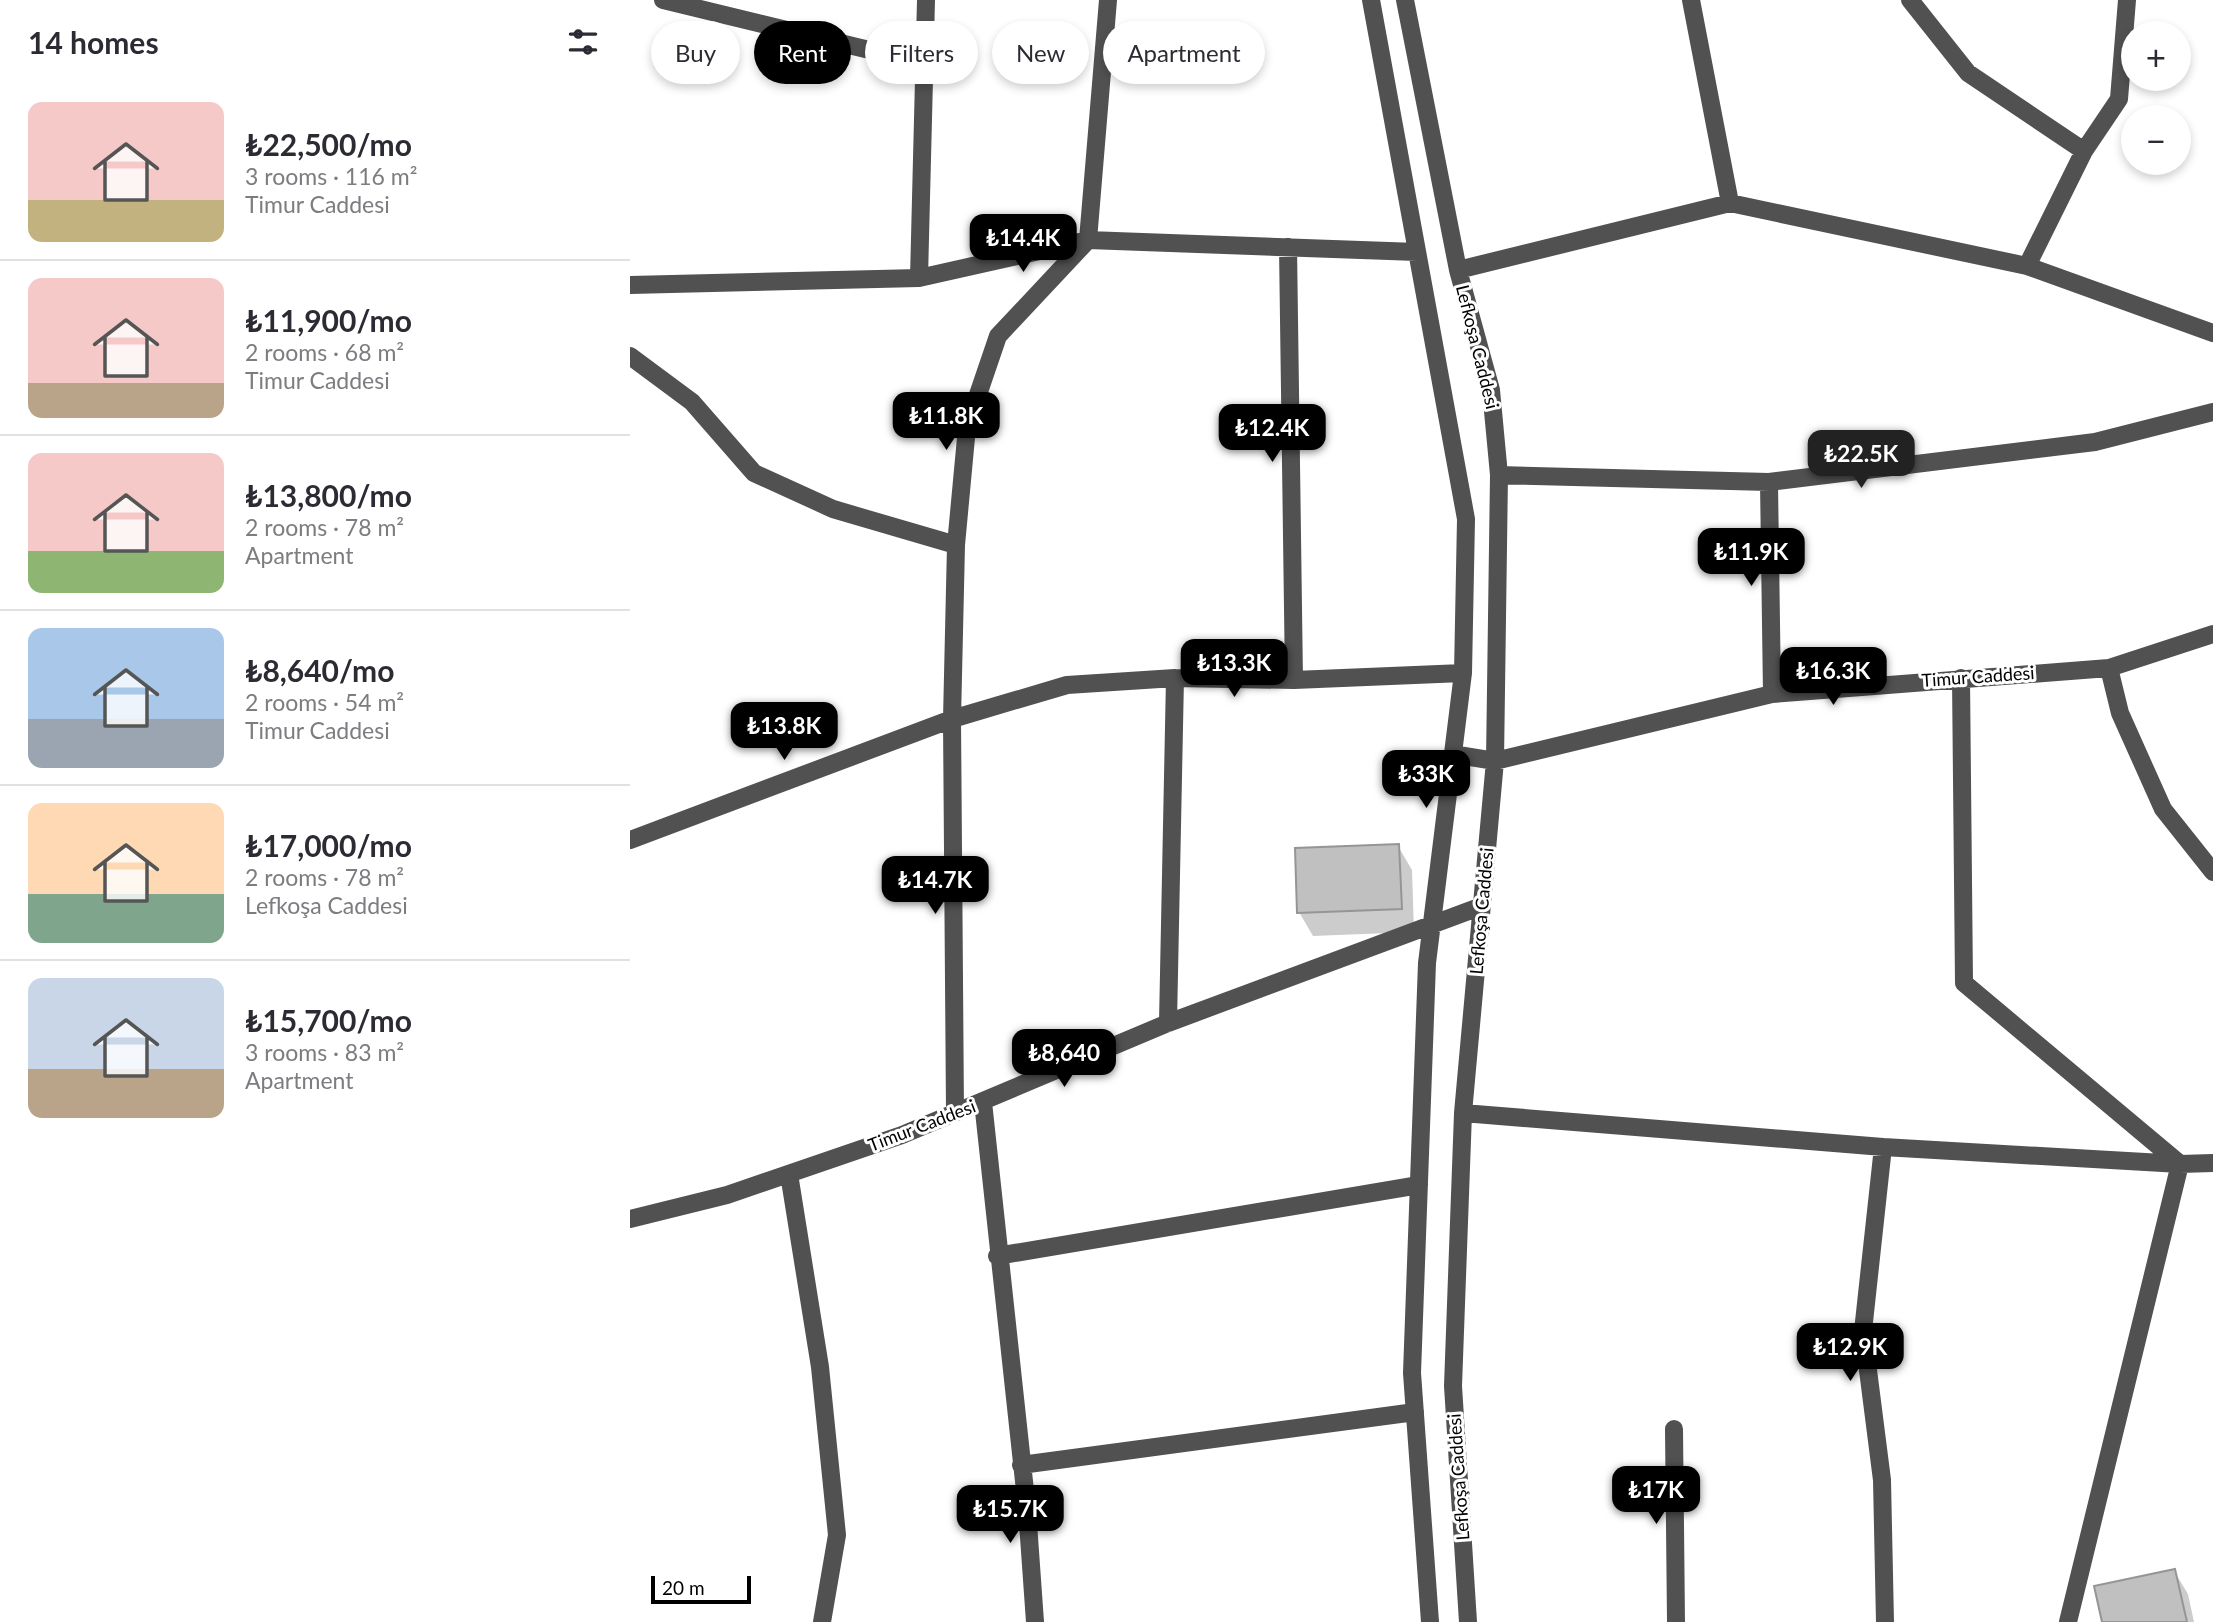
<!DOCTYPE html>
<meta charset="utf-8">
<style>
body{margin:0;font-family:Lato,sans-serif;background:#f7f7f7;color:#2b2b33;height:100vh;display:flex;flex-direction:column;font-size:26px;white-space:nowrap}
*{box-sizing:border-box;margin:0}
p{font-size:23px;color:#7c7c81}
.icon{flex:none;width:38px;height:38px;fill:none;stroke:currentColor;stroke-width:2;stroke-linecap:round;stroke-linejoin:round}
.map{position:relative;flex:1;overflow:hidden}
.sheet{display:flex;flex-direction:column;background:#fff;width:630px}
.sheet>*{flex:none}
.top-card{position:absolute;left:21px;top:21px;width:665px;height:63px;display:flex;gap:14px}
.controls{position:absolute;left:1491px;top:21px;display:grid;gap:14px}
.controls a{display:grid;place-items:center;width:70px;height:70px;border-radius:50%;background:#fff;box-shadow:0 4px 10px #0003;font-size:35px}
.scale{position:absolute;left:21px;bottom:18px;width:100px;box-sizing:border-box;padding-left:7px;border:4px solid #000;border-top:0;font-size:19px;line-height:24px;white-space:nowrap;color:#000;-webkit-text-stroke:5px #fff;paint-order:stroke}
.price{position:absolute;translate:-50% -60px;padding:0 16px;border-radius:14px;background:#000;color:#fff;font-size:23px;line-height:46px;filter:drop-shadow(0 2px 4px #0008)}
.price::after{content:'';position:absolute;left:50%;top:42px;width:21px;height:16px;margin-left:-10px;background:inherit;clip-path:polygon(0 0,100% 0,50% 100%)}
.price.current{background:#222;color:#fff}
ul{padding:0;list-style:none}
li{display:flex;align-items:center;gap:21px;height:175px;padding:0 28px}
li+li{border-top:2px solid #e1e1e2}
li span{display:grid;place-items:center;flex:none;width:196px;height:140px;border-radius:14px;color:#555}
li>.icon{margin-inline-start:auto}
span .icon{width:84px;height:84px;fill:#fffc;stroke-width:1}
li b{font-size:30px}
h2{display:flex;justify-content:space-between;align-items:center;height:84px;padding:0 28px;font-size:30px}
.pill{padding:0 24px;border-radius:32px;background:#fff;box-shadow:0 4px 10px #0003;font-size:24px;line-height:63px}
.pill.current{background:#000;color:#fff}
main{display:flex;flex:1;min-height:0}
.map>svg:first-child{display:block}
</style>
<main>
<section class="sheet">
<h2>14 homes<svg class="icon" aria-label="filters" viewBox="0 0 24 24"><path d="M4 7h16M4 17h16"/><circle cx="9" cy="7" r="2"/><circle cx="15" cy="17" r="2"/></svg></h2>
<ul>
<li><span style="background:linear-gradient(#f6c9c9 70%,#c2b280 0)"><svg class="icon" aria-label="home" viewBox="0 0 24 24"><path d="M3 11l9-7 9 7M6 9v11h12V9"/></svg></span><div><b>₺22,500/mo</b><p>3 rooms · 116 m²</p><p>Timur Caddesi</p></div></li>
<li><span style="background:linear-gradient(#f6c9c9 75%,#b9a48a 0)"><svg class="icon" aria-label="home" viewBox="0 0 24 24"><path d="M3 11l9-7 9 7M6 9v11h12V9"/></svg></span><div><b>₺11,900/mo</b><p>2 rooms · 68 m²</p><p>Timur Caddesi</p></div></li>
<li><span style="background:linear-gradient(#f6c9c9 70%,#8fb573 0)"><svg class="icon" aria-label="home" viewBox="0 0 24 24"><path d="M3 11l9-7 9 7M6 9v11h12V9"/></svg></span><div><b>₺13,800/mo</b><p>2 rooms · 78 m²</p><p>Apartment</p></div></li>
<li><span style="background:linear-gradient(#a9c7e8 65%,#9aa5b1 0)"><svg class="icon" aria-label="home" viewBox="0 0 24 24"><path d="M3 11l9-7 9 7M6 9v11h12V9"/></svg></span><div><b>₺8,640/mo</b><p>2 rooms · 54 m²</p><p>Timur Caddesi</p></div></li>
<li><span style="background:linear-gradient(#ffd9b3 65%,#7fa58c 0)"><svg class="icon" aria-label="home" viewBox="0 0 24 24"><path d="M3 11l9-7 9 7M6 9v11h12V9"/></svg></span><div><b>₺17,000/mo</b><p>2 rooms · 78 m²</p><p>Lefkoşa Caddesi</p></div></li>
<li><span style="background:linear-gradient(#c9d6e8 65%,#b9a48a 0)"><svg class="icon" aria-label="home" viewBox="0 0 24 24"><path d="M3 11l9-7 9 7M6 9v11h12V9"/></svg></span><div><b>₺15,700/mo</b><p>3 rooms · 83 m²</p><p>Apartment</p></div></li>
</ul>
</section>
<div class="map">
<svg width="1583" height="1622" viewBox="0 0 1583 1622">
<rect width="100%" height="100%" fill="#fff"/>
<!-- shadow -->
<path fill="#0003" d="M768,846L782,870L784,932L683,936L669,912Z
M1544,1571L1558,1594L1564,1622H1474Z"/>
<!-- building -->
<path fill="#c0c0c0" stroke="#959595" stroke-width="2" d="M769,844L772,909L667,913L665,848Z
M1545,1569L1557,1622H1472L1464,1586Z"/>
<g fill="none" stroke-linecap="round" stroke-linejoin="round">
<!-- minor -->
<path stroke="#515151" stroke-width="18" d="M33,0L293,63
M741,0L836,519L833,673L797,963L782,1373L800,1622
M775,0L828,270L861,390L869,475L865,761L833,1113L823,1386L838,1622
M1061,0L1100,203
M1280,0L1338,73L1454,151L1397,266
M1454,151L1489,99L1497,0
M658,247L664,680
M828,270L1100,203L1397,266L1583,333
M289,278L296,0
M0,285L289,278L458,240L787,252
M0,356L62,402L124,473L203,509L326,545
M869,475L1139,482L1465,442L1583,412
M1139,482L1142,694
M1479,668L1490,713L1533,809L1583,872
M1331,678L1334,983L1550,1164L1438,1622
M822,754L865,761L1142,694L1479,668L1583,634
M0,840L322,719L437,685L545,678L664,680L833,673
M538,1023L545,678
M353,1102L397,1509L405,1622
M325,1112L322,719L326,545L337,427L368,336L458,240L478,0
M833,1113L1253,1147L1550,1164L1583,1163
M1253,1147L1233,1331L1252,1480L1255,1622
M159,1174L190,1367L207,1535L192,1622
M0,1219L97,1195L272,1135L538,1023L852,906
M367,1256L789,1185
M1044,1429L1046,1622
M391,1465L785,1412"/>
</g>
<g text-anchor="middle" stroke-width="6" stroke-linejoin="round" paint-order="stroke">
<!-- street labels -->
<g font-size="18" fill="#000" stroke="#fff">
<text transform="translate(847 347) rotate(76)" y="6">Lefkoşa Caddesi</text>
<text transform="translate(1348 677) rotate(-4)" y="6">Timur Caddesi</text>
<text transform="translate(852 911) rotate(-85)" y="6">Lefkoşa Caddesi</text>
<text transform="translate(292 1126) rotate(-21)" y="6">Timur Caddesi</text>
<text transform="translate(829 1477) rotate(-94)" y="6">Lefkoşa Caddesi</text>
</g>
</g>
</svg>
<div class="controls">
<a>+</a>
<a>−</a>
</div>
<div class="scale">20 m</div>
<b class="price" style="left:393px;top:274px">₺14.4K</b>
<b class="price" style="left:316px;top:452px">₺11.8K</b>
<b class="price" style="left:642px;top:464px">₺12.4K</b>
<b class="price current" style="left:1231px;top:490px">₺22.5K</b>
<b class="price" style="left:1121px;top:588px">₺11.9K</b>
<b class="price" style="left:604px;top:699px">₺13.3K</b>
<b class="price" style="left:1203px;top:707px">₺16.3K</b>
<b class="price" style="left:154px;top:762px">₺13.8K</b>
<b class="price" style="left:796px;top:810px">₺33K</b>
<b class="price" style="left:305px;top:916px">₺14.7K</b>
<b class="price" style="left:434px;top:1089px">₺8,640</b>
<b class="price" style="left:1220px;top:1383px">₺12.9K</b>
<b class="price" style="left:1026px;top:1526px">₺17K</b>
<b class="price" style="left:380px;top:1545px">₺15.7K</b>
<div class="top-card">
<a class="pill">Buy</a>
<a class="pill current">Rent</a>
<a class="pill">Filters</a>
<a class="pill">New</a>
<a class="pill">Apartment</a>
</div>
</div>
</main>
